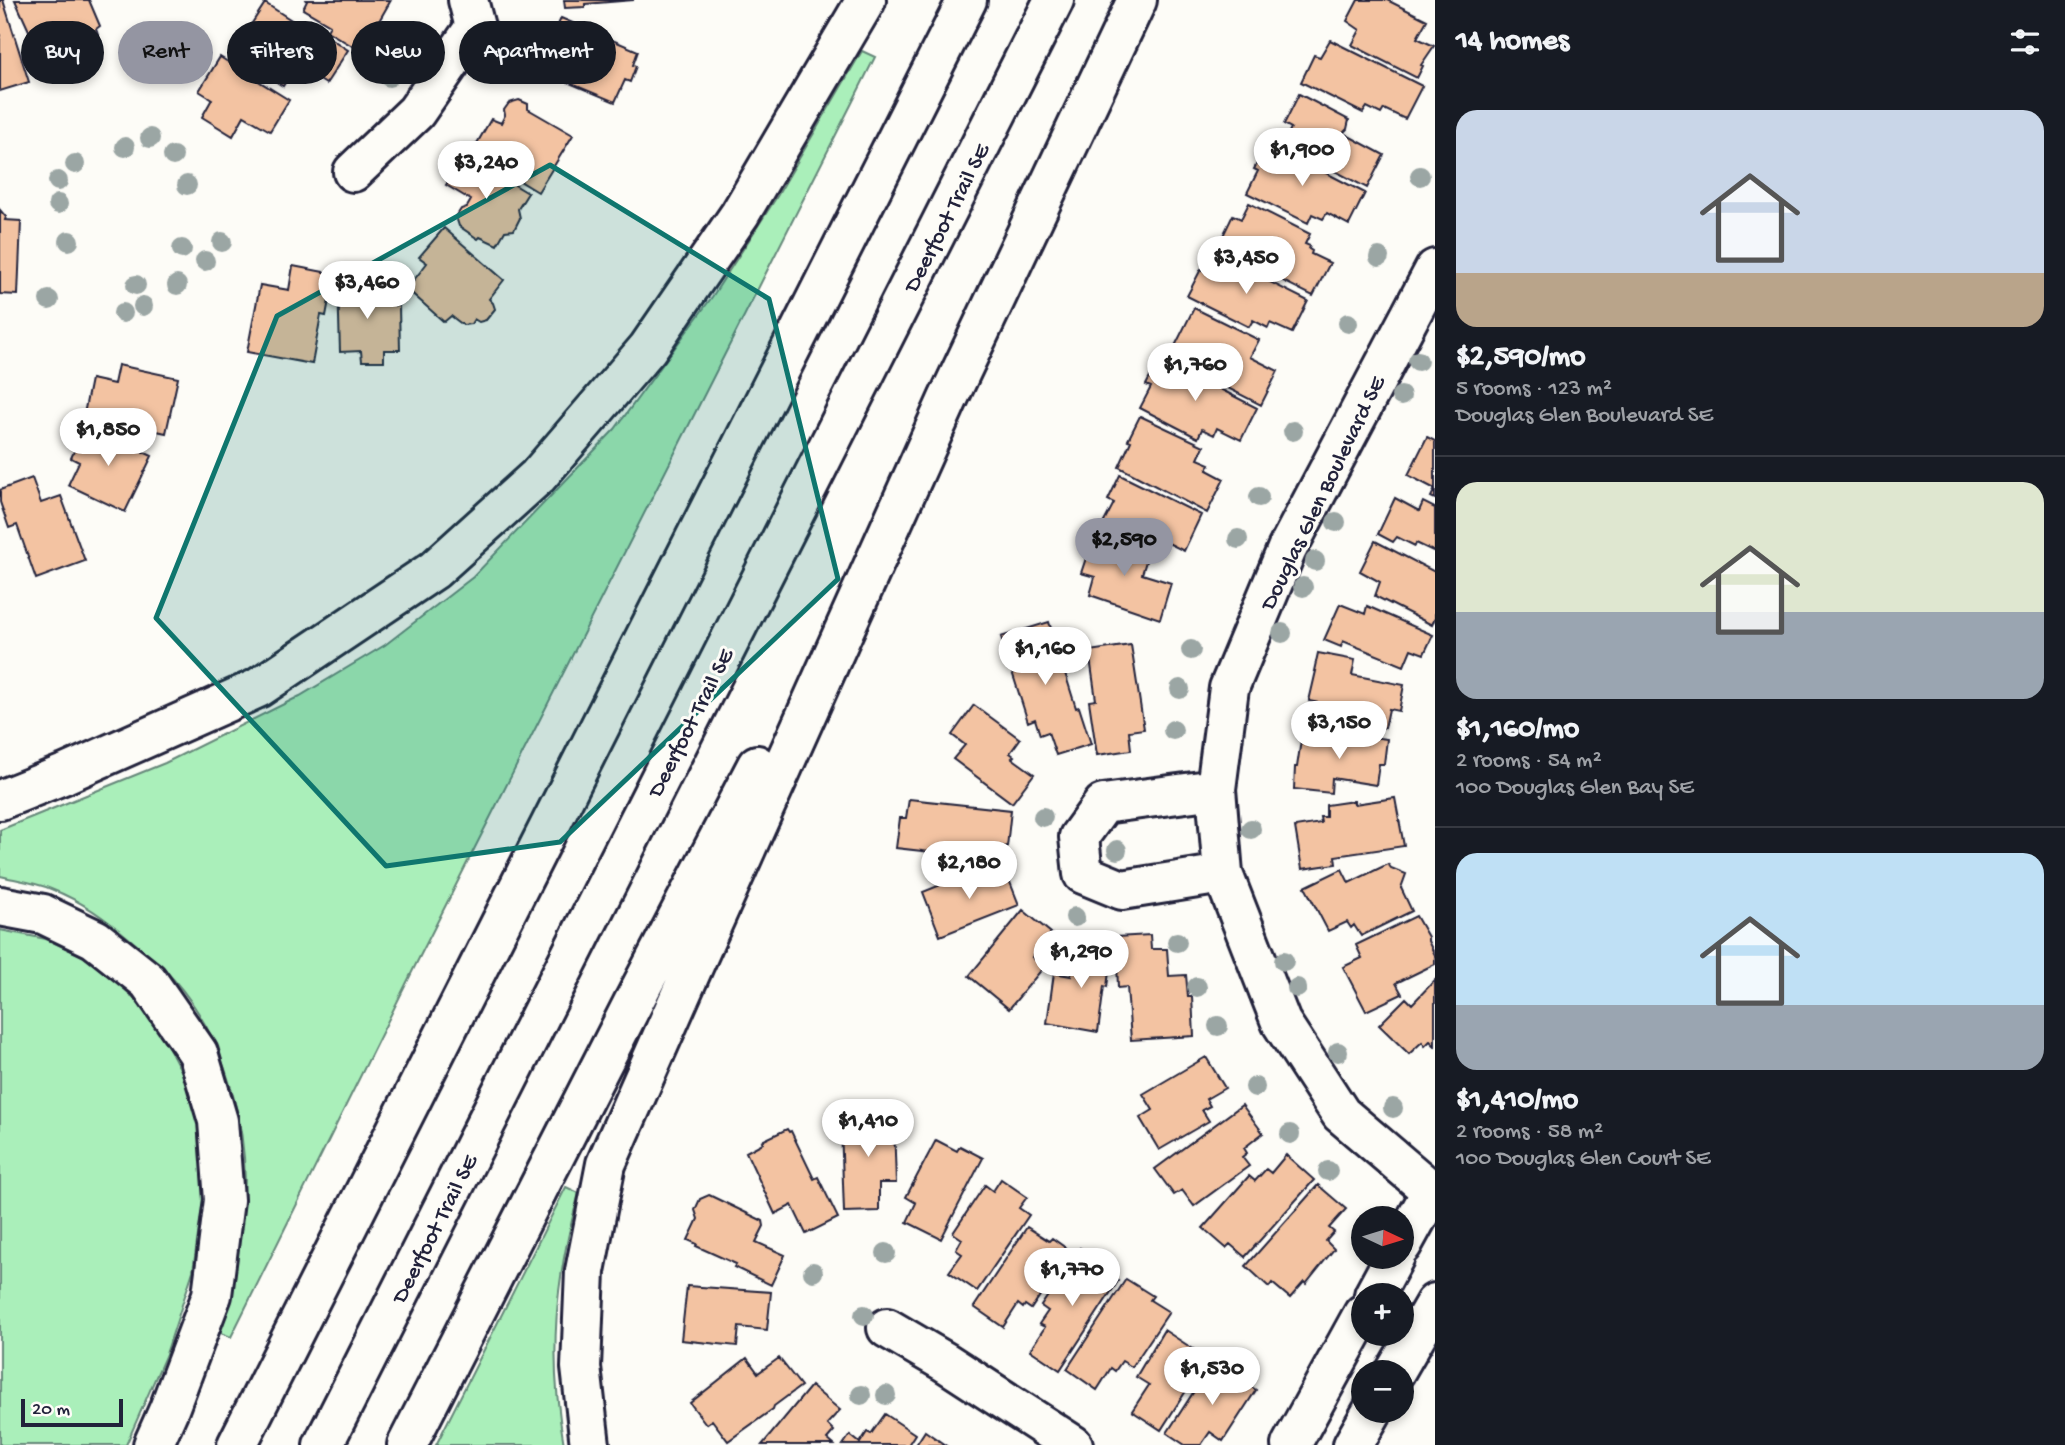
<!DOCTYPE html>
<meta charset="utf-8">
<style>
body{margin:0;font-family:"Gochi Hand",sans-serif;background:#20242c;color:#f1f3f6;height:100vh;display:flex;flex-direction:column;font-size:26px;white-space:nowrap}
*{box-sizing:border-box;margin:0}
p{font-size:23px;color:#9ea1a6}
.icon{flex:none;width:38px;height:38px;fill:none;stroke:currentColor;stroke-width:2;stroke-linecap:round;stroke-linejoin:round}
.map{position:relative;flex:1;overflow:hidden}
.sheet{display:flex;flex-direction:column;background:#171b24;width:630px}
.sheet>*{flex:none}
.top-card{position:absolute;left:21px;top:21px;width:665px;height:63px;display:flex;gap:14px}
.needle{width:46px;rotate:94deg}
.buttons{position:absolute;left:1351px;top:1206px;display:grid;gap:14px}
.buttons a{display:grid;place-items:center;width:63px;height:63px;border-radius:50%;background:#171b24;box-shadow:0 4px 10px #0003;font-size:35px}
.scale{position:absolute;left:21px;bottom:18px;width:102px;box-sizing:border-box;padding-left:7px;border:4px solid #22223b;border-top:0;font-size:19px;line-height:24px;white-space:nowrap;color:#22223b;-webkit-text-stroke:5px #fdfcf7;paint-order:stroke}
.price{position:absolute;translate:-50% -60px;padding:0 16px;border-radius:24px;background:#fff;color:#222;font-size:23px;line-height:46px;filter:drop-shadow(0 2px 4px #0008)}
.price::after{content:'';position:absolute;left:50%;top:42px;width:21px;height:16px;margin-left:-10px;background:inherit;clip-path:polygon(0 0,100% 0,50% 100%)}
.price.on{background:#9495a2;color:#111}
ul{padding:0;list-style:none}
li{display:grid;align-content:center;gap:14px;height:371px;padding:0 21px}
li+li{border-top:2px solid #363941}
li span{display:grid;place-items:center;height:217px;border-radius:21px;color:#555}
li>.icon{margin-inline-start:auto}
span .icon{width:126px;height:126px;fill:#fffc;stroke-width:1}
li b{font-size:30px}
h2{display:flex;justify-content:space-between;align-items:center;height:84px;padding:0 21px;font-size:30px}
.pill{padding:0 24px;border-radius:32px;background:#171b24;box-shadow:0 4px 10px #0003;font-size:24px;line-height:63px}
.pill.on{background:#9495a2;color:#111}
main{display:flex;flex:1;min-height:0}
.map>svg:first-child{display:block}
</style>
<main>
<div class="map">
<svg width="1435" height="1445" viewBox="0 0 1435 1445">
<rect width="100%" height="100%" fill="#fdfcf7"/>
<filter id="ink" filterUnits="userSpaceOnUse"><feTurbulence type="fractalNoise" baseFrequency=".0143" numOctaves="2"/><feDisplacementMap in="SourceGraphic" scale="14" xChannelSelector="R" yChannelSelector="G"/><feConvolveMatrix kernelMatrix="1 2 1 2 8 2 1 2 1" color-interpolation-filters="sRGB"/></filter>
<g filter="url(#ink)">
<!-- green -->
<path fill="#aaefba" stroke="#66887a" stroke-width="2" d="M862,51L875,57L853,101L415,966L231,1337L218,1332C229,1293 239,1253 243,1213C252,1134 226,1039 174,980C161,965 146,953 131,940C106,919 82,901 51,889C36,883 17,880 0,876V830L165,763L300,696L385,645L473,577L615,429L712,297L776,198Z
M0,930L46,939L81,955L120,984L154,1020L185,1078L201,1133L204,1192L193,1271L166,1354L126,1445H0Z
M566,1187L579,1193C555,1279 548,1357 564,1445H436Z"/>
<!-- building -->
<path fill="#f3c3a2" stroke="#22223b" stroke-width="2" d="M0,0H3L29,82L0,91Z
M15,0H89L100,26L96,29L99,38L55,57L52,50L40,55Z
M305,0H391L379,21L382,23L364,53L327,31L330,25L303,9L307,1Z
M564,0H634L585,4V7L565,8Z
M1358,0H1387L1427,20L1417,38L1434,46L1421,65L1423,66L1417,78L1352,45L1360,30L1347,21Z
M265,3L307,30L310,25L348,50L326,84L296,65L283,86L232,54Z
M561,18L638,51L633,65L636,66L630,82L625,80L615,102L567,82L576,63L547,50Z
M1330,40L1422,86L1405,119L1384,109L1381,114L1367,107L1363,113L1301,82L1314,55L1320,57Z
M220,57L289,100L270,131L244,116L233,136L202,117L212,99L199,91Z
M1299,94L1349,120L1347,129L1343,133L1384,155L1367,188L1333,170L1334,168L1284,142L1291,128L1284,124Z
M519,100L528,104V109L573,135L538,192L472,152L491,119L501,123L505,115L504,110L509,103Z
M1268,143L1365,193L1349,225L1327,213L1323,219L1312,214L1308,223L1247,193L1258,171L1254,169Z
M465,155L528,193L518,209L520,218L514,230L505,231L497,245L480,237L478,239L459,226L456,217L461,209L467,207L471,200L446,185Z
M1249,203L1310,234L1305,244L1310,246L1309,249L1312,251L1311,254L1330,263L1313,296L1217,248L1233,215L1241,219Z
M0,210L6,217L5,220L21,221L18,295L0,294Z
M444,228L504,280L489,299L493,303L495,309L486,320L479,322L474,319L471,324L463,325L451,316L444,322L407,289L427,263L419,257Z
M1216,255L1308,301L1292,333L1270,323L1268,328L1253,320L1249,327L1187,296L1201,269L1207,272Z
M293,266L334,274L326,316L321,315L312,364L247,352L260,285L289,290Z
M374,280V303H394L395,306H399L400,350H384V361H362L361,351L340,352L338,281Z
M1194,308L1259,340L1250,357L1278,371L1261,405L1169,358Z
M1160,358L1257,408L1241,440L1217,428L1214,435L1202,429L1198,438L1140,408L1151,387L1146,385Z
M118,365L178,378L166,433L120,423L119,427L83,419L91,379L114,384Z
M1140,416L1204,446L1198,459L1210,464L1207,470L1224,479L1207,513L1119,467L1131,441L1128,440Z
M86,425L152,456L125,512L68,485L79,462L71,458Z
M1427,437L1435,441V499L1431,497L1435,489L1408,475Z
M1120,475L1201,515L1184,551L1154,536L1150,546L1103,524L1114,503L1108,500Z
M32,478L41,503L61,496L85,561L36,579L17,525L9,528L0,502V490Z
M1395,498L1419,511L1423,502L1435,508V552L1416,543L1415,546L1397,537L1393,542L1378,534Z
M1093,537L1150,555L1149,559L1147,558L1142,574L1171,583L1160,619L1090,595L1095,577L1081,573Z
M1375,541L1435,572V618L1432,625L1375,596L1380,582L1360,571Z
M1340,604L1365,614L1367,606L1433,635L1424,654L1411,649L1404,666L1343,641L1341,647L1324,640Z
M1049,622L1076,708L1079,707L1091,744L1056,755L1048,732L1040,735L1035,719L1028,722L1001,637Z
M1131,645L1144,729L1129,731L1131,750L1097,755L1089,701L1096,700L1089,651Z
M1318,653L1355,660L1352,675L1404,685L1399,711L1389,709L1385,728L1337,719L1339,707L1309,701L1316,671H1314Z
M974,705L1020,739L1010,753L1014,756L1012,758L1034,774L1012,803L953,759L965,745L952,735Z
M1321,730L1387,739L1384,764H1379L1376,785L1332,778L1331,793L1294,789L1295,767H1297L1301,740L1319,742Z
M1395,798L1404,846L1335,856L1336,864L1302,869L1295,827L1321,823L1320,817H1326V805L1354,801V804Z
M909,799L1011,810L1007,847L983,844L982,851L966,849V856L896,848L900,818H906Z
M1388,864L1391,868L1406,874L1401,888L1412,911L1361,936L1354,925L1351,928L1347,922L1328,931L1305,887L1342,869L1349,883Z
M1006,872L1019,905L940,936L923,892L970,873L975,885Z
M1023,910L1051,933L1032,957L1044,967L1009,1009L969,976Z
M1416,916L1428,937V941L1435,955V964L1396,983L1402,994L1366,1011L1343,967L1362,958L1356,945Z
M1150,935L1151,949H1167L1169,976L1186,975L1188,997H1192L1194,1036L1131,1040L1127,987L1118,988L1116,937Z
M1075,944L1112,949L1107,987L1104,986L1098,1032L1047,1023L1054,973L1071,976Z
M1435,980V1046L1430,1041L1425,1046L1422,1042L1409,1054L1379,1025L1406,998L1412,1004Z
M1206,1057L1225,1088L1206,1099L1210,1106L1202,1110L1209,1121L1159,1150L1140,1118L1153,1110L1143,1094Z
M890,1105L891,1124H894L896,1183H879V1211L844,1212L841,1126H864V1106Z
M1242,1105L1263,1133L1244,1148L1247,1153L1242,1157L1249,1166L1194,1206L1182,1190L1174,1195L1155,1169Z
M787,1129L789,1132L791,1131L814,1179L818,1177L838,1218L806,1234L792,1205L775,1214L746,1152L763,1143L762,1141Z
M936,1140L957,1151L960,1146L983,1158L941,1239L907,1222L916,1203L906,1197Z
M1286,1155L1314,1180L1245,1257L1230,1244L1226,1248L1203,1228L1249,1176L1255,1181L1266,1169L1271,1173Z
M1001,1179L1027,1197L1019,1208L1029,1215L977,1291L949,1272L962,1254L956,1250L962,1239L953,1233L985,1185L993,1191Z
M1318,1185L1346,1209L1329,1228L1334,1232L1326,1241L1334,1249L1306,1284L1304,1282L1290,1298L1272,1283L1269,1287L1246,1266Z
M709,1195L763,1221L764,1226L756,1242L785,1255L771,1285L734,1267L736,1264L696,1246L697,1244L688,1240L698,1219L695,1210L700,1199Z
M1027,1227L1049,1241L1052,1238L1070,1251L1031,1309L1025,1305L1023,1308L1018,1304L1003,1327L974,1307Z
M1080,1248L1104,1265L1101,1270L1118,1281L1060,1370L1030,1350L1045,1327L1039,1324L1048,1311L1041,1306Z
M1126,1279L1153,1296L1150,1300L1169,1312L1132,1367L1122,1361L1115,1371L1111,1368L1097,1390L1067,1369Z
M687,1286L771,1292L767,1330L739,1327L737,1346L681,1340Z
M1164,1330L1207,1358L1161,1430L1132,1411L1149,1385L1136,1377Z
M747,1358L758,1373L779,1358L801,1386L774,1406L773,1409L728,1441L712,1420L706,1424L690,1403Z
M1213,1362L1231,1374L1238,1373L1246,1378L1247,1384L1256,1390L1223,1441L1210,1432L1201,1445H1185L1167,1433Z
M811,1386L840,1410L827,1424L834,1431L827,1439L834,1445H762Z
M885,1414L915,1434L908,1445H843L850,1435L860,1443L867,1432L871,1434Z
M925,1431L945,1445H916Z"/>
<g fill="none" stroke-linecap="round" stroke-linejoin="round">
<defs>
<path id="minor" d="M353,172L416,112L475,27L468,0
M1216,789L1103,804L1079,837L1083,874L1122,890L1223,874
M1402,1245L1431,1192
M1374,1295L1395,1256
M887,1328L945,1362L1073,1445
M1395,1372L1435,1303
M1291,1445L1363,1314
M1353,1445L1373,1410"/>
<path id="tertiary" d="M1435,269L1287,549L1229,688L1216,789L1223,874L1281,1022L1341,1114L1435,1194"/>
<path id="motorway" d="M0,800L65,774L258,688L434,570L538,476L648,348L740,214L866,0
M0,906L43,914L95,939L148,981L198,1053L218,1121L224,1200L212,1295L169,1409L153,1445
M237,1445L967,0
M323,1445L1054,0
M407,1445L633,1003L757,765
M590,1445L581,1367L585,1271L606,1164L693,967L948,399L1137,0"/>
</defs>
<!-- minor casing -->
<use href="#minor" stroke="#22223b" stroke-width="44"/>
<!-- tertiary casing -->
<use href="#tertiary" stroke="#22223b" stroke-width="44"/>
<!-- motorway casing -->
<use href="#motorway" stroke="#22223b" stroke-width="44"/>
<!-- minor -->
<use href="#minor" stroke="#fdfcf7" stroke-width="38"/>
<!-- tertiary -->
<use href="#tertiary" stroke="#fdfcf7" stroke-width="38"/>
<!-- motorway -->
<use href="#motorway" stroke="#fdfcf7" stroke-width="38"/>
</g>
<!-- trees -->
<g fill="#9ba6a4">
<circle cx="389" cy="77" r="10"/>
<circle cx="150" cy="138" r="10"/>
<circle cx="125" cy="147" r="10"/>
<circle cx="173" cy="156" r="10"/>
<circle cx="75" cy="164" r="10"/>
<circle cx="1420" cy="176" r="10"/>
<circle cx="58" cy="181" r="10"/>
<circle cx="187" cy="185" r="10"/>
<circle cx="58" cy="204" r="10"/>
<circle cx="69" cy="241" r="10"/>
<circle cx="222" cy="242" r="10"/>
<circle cx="182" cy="249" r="10"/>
<circle cx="1379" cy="257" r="10"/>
<circle cx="205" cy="261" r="10"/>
<circle cx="136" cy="285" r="10"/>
<circle cx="177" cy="285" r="10"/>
<circle cx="49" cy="300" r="10"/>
<circle cx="143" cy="306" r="10"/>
<circle cx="123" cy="313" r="10"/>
<circle cx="1348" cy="323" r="10"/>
<circle cx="1418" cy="361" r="10"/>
<circle cx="1401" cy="396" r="10"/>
<circle cx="1293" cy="431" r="10"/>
<circle cx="1259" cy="497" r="10"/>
<circle cx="1336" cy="522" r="10"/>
<circle cx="1238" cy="539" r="10"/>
<circle cx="1315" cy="561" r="10"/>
<circle cx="1303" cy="587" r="10"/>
<circle cx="1282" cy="633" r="10"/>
<circle cx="1191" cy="650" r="10"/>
<circle cx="1180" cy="689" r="10"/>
<circle cx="1173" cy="730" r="10"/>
<circle cx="1043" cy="817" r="10"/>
<circle cx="1251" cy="829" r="10"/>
<circle cx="1117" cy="850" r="10"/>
<circle cx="1075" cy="917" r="10"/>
<circle cx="1177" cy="942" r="10"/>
<circle cx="1284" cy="961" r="10"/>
<circle cx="1197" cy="987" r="10"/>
<circle cx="1297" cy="988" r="10"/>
<circle cx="1218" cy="1026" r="10"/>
<circle cx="1338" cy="1052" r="10"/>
<circle cx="1255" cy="1087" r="10"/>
<circle cx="1393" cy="1108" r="10"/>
<circle cx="1290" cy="1134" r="10"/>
<circle cx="1328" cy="1171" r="10"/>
<circle cx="886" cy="1253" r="10"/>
<circle cx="813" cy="1272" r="10"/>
<circle cx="864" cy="1315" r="10"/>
<circle cx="861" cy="1395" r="10"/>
<circle cx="886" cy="1395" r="10"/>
</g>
</g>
<!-- marked area -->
<path fill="#0f766e" fill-opacity="0.2" stroke="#0f766e" stroke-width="5" stroke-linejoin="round" d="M550,165L769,299L838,579L560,842L386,866L156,618L277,316Z"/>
<g text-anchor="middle" stroke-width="6" stroke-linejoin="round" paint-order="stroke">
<!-- street labels -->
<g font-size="23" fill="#22223b" stroke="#fdfcf7">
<text transform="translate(945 217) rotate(-63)" y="8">Deerfoot Trail SE</text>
<text transform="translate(1321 492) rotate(-64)" y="8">Douglas Glen Boulevard SE</text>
<text transform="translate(689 722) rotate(-63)" y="8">Deerfoot Trail SE</text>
<text transform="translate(433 1228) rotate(-63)" y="8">Deerfoot Trail SE</text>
</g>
</g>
</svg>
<div class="buttons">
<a><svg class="needle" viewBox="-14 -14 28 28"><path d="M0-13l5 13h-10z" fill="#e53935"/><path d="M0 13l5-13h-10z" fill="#9ea1a6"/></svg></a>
<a>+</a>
<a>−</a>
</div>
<div class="scale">20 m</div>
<b class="price" style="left:1302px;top:188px">$1,900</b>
<b class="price" style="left:486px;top:201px">$3,240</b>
<b class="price" style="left:1246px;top:296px">$3,450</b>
<b class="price" style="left:367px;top:321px">$3,460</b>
<b class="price" style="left:1195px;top:403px">$1,760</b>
<b class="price" style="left:108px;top:468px">$1,850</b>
<b class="price on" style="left:1124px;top:578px">$2,590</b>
<b class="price" style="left:1045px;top:687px">$1,160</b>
<b class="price" style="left:1339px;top:761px">$3,150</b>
<b class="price" style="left:969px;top:901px">$2,180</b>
<b class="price" style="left:1081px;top:990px">$1,290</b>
<b class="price" style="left:868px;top:1159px">$1,410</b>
<b class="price" style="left:1072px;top:1308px">$1,770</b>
<b class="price" style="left:1212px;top:1407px">$1,530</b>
<div class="top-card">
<a class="pill">Buy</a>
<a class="pill on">Rent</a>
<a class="pill">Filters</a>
<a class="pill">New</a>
<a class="pill">Apartment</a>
</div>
</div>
<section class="sheet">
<h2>14 homes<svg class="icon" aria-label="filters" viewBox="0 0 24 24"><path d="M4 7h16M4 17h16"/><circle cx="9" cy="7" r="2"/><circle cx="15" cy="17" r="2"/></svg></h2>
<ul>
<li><span style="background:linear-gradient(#c9d6e8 75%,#b9a48a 0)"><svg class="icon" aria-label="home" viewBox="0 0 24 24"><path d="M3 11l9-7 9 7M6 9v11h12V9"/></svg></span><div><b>$2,590/mo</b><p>5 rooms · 123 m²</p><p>Douglas Glen Boulevard SE</p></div></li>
<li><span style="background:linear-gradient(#dfe7d0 60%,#9aa5b1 0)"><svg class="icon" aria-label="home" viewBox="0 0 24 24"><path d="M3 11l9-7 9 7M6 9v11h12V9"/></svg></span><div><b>$1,160/mo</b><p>2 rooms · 54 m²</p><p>100 Douglas Glen Bay SE</p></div></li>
<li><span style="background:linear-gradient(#bfe0f5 70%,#9aa5b1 0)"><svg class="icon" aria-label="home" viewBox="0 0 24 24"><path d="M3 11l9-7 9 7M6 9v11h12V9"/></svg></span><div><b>$1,410/mo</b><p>2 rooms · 58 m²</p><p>100 Douglas Glen Court SE</p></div></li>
</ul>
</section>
</main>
